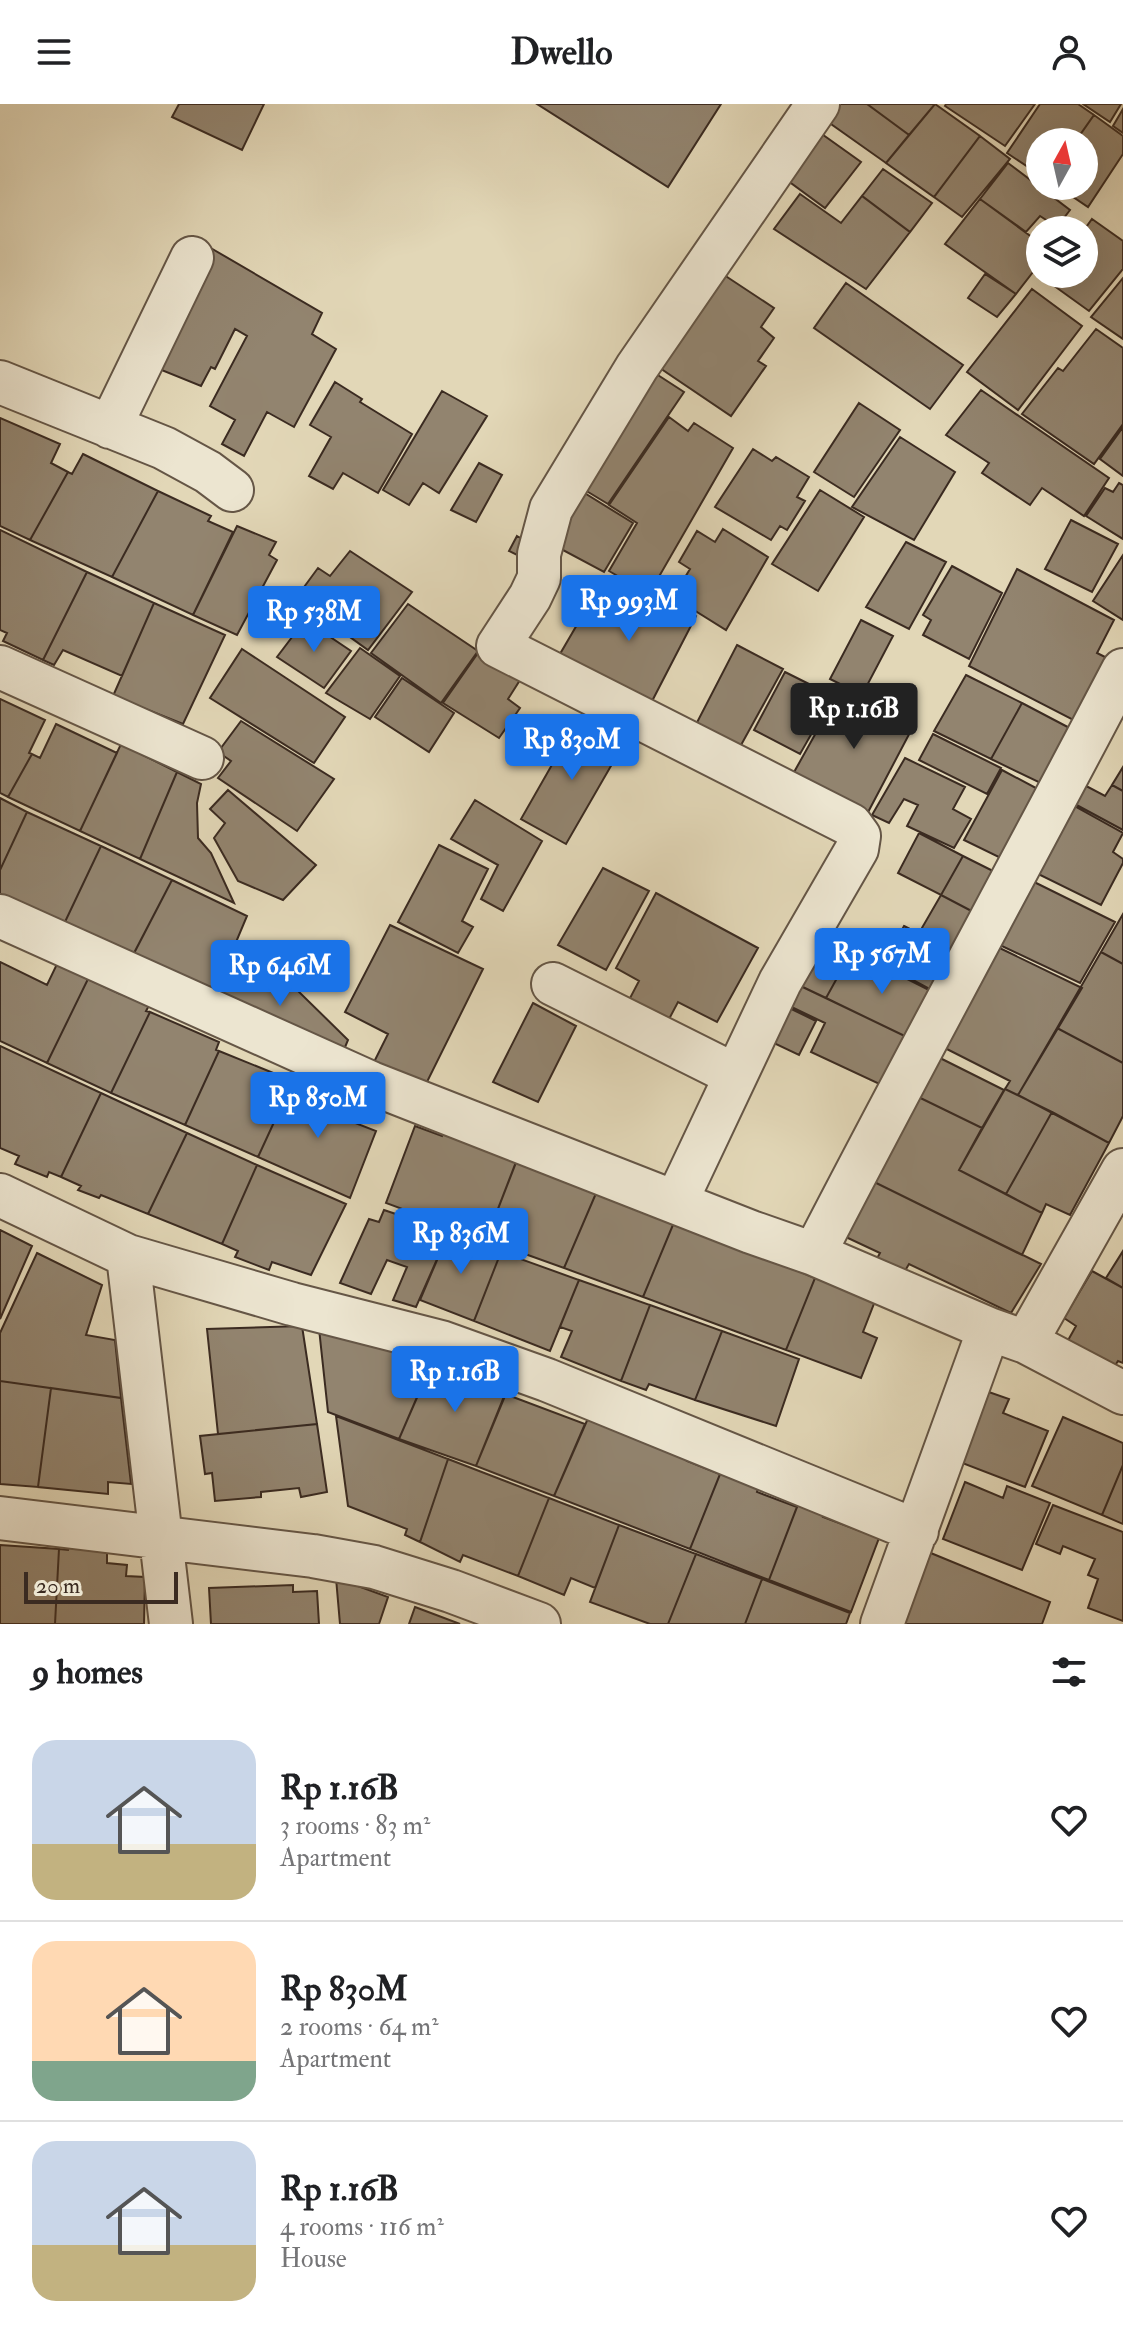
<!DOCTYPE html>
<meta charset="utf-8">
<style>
body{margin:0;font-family:"IM FELL Double Pica",serif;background:#f6f6f6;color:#202124;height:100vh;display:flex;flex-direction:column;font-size:30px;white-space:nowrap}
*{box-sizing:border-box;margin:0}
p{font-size:26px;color:#757577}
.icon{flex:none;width:44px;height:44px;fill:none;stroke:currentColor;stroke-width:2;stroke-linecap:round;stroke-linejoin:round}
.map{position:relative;height:1520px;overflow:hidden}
.panel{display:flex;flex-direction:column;background:#fff;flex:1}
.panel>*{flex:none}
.needle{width:52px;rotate:8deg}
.tools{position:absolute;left:1026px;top:24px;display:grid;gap:16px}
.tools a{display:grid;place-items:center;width:72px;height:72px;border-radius:50%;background:#fff;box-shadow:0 8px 32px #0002;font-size:40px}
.scale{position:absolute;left:24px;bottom:20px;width:154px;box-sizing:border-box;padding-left:8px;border:4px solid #3b2b21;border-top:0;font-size:22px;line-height:28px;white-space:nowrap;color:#3b2b21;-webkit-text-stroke:6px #ece5d0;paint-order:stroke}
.price{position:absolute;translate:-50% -68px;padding:0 18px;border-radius:8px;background:#1a73e8;color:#fff;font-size:26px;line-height:52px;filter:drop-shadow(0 2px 4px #0008)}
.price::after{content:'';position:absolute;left:50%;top:48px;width:24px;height:18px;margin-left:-12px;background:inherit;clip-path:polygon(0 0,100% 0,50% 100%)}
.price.active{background:#222;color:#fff}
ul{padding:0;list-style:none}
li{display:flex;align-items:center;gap:24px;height:200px;padding:0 32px}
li+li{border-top:2px solid #e0e0e0}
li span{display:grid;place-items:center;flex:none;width:224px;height:160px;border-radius:24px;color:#555}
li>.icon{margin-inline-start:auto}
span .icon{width:96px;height:96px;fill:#fffc;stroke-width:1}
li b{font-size:34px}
h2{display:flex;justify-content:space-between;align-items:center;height:96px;padding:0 32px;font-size:34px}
header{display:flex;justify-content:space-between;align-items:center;height:104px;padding:0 32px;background:#fff;font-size:36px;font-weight:700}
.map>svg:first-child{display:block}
</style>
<header><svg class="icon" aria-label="menu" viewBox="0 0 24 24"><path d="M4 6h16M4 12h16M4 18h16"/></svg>Dwello<svg class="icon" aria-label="person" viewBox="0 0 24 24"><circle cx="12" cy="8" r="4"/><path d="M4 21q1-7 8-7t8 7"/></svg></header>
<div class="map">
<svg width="1123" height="1520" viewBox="0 0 1123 1520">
<rect width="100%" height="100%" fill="#e2d7b7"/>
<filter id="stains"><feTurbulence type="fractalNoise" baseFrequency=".0025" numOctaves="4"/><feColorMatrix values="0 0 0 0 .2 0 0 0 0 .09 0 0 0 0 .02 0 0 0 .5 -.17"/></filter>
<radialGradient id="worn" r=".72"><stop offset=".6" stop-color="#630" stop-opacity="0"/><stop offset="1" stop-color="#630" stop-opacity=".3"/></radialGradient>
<!-- building -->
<path fill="#92846f" stroke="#3b2b21" stroke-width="2" d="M179,0H264L242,46L172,13Z
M537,0H721L668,83Z
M820,0H867L909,31L886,59L814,8Z
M867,0H935L909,31Z
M935,0L980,32L934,93L886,59Z
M946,0H1035L1005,42L945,2Z
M1040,0H1078L1094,11L1075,38H1040V71L1007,49Z
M1083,0H1121L1110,18Z
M1123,5V29L1113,22Z
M1094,11L1123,32V50L1088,103L1057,82H1084V38H1075Z
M812,23L861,58L825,104L776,68Z
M980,32L1010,55L962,113L934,93Z
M1008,59L1070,106L1057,123L1040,112L1026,128L980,95Z
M883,65L932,99L910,128L862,92Z
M800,90L841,119L862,92L910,128L866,185L774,125Z
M980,95L1040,139V159L1016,190L945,140Z
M1092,115L1123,137V165L1089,207L1046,176L1050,170H1084V126Z
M209,143L322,209L312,230L336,245L294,323L267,308L244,352L222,340L235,316L210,302L247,232L235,225L215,265L211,263L201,282L159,265Z
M715,165L774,204L761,223L774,234L758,257L766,262L731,312L651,258Z
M985,170L1016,190L997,213L968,194Z
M1123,174V235L1091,213Z
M846,179L963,261L930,305L814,224Z
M1032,185L1082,222L1018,306L967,268Z
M1096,225L1123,244V320L1094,360L1022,310L1058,264L1063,267Z
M647,264L684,288L608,400L570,377Z
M335,278L362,295L360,298L412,330L378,389L343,369L333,385L309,372L331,333L310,321Z
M981,286L1109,374L1084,412L1042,384L1030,401L982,369L989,359L946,331Z
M442,287L487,312L439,389L423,379L409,401L383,386Z
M859,299L900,326L854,393L814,368Z
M669,313L688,327L694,319L733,344L649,490L609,467L637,419L609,401Z
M0,314L60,340L51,359L68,368L30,436L0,422Z
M1123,323V372L1100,355Z
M900,333L955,368L914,436L852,403Z
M753,345L772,357L776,353L809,373L797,393L805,397L787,426L780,422L771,436L715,403Z
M83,350L158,387L112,473L30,436L68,368L72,370Z
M479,359L502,371L476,418L451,406Z
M1119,379L1123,381V435L1086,412L1105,384L1113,388Z
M570,380L633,419L604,468L546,437Z
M820,386L864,413L818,487L772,460Z
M158,387L211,412L208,417L233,428L193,511L112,473Z
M1071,416L1118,440L1092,488L1045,465Z
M237,422L276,438L269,451L277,456L237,531L193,511Z
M723,425L768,453L726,526L673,493L690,465L679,458L697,427L715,438Z
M0,426L87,468L43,556L3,537L7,529L0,526Z
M517,432L538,444L531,458L509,447Z
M906,438L946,458L909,525L866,503Z
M350,447L412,488L368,546L296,494L318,464L330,472Z
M1123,451V516L1093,497Z
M952,462L1002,489L969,555L923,531L931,516L923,511Z
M1017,465L1114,516L1097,549L1119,560L1085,622L969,562Z
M87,468L154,499L122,572L63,546L54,561L43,556Z
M599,483L651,512L665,491L696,512L650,601L560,550Z
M154,499L225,531L183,620L113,592Z
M408,500L478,547L441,599L371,549Z
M305,516L351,547L324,584L277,553Z
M861,516L893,532L862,591L830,575Z
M737,541L783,565L735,652L691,630Z
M360,544L400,572L370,615L326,589Z
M242,545L345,613L314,659L210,594Z
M478,549L520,576L508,595L520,604L499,634L443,599Z
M785,568L833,592L800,650L754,626Z
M966,571L1022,599L991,655L934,627Z
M402,574L454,609L429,648L375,613Z
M841,584L915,619L866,712L793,670Z
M0,595L45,616L29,649L32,650L8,693L0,689Z
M1022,599L1081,630L1051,684L991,655Z
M241,617L334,675L297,727L218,674L231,657L218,648Z
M577,617L623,641L566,740L521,715Z
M56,620L117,649L80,727L8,693L32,650L40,654Z
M933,630L1001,664L987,690L919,656Z
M121,640L177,668L140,755L80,727Z
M905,654L965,683L953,705L971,715L954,744L907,722L918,701L904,695L889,719L872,711Z
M1123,663V687L1112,681Z
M1002,666L1049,691L1013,760L964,736Z
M177,668L201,680L197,699L198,734L211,749L234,799L140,755Z
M1069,673L1105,692L1112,681L1123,687V726L1058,691Z
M228,686L316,761L283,796L238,777L214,734L225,719L210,705Z
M1058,693L1123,729L1113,748L1123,755V759L1101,801L1022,762Z
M0,694L27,708L0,766Z
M475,696L542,737L503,807L481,795L498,761L451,735Z
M27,708L101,742L64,820L0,790V766Z
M919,729L963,752L941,791L898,769Z
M439,741L488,765L462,817L473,823L458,849L398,818Z
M101,742L172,776L134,849L99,833L93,846L64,820Z
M963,752L1003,772L981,812L941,791Z
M603,764L649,787L606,866L558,841Z
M1020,771L1115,818L1080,879L985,834Z
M172,776L247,812L213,893L130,857Z
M656,789L758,844L717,918L678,898L668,917L629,896L639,877L616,864Z
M941,791L981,812L959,850L919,829Z
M1123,810V860L1101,848Z
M390,821L483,865L423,986L372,962L388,930L345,908Z
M904,822L959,850L937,889L883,860Z
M813,826L852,847L826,894L788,876Z
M983,836L1082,884L1018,991L1005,985L1010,977L929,936Z
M852,847L937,890L913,936L826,894Z
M1101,848L1123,860V959L1057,924Z
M237,850L293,882L348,936L338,960L216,894Z
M0,858L47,881L57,860L88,875L47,959L0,937Z
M88,875L120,890L123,885L151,898L146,907L150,908L111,989L47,959Z
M788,876L913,936L888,984L811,948L825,919L779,897Z
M533,899L576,922L538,998L493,978Z
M779,899L816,917L799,951L761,933Z
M150,908L219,938L216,946L219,947L185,1021L111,989Z
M1057,924L1123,959V1012L1109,1039L1018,991Z
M0,942L101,989L61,1073L49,1068L47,1073L15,1060L19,1052L0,1044Z
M924,946L1004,986L982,1024L904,986Z
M219,947L293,977L258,1053L185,1021Z
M293,977L355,1003L350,1017L376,1027L350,1094L258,1053Z
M1005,985L1052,1008L1006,1090L959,1066Z
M904,986L982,1024L959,1066L1042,1109L1022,1151L862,1072Z
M101,989L187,1029L148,1110L101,1091L99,1094L78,1086L81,1082L61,1073Z
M1052,1008L1109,1039L1070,1111L1046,1100L1042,1109L1006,1090Z
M447,1020L517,1056L486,1136L386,1099L415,1022L442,1032Z
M187,1029L257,1061L222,1140L148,1110Z
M521,1045L597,1087L564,1164L486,1136Z
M257,1061L346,1100L311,1171L272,1158L269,1166L235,1153L238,1147L222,1140Z
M862,1072L1041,1160L1011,1209L909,1160L902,1172L874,1160L880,1149L833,1127Z
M597,1087L675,1116L643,1193L564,1164Z
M384,1106L449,1128L416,1203L393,1196L407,1163L387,1156L371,1190L340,1179L369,1115L379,1118Z
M675,1116L815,1174L786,1246L643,1193Z
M0,1126L32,1142L0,1215Z
M449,1128L501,1148L474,1217L420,1196Z
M1123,1147V1184L1106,1174Z
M501,1148L579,1176L550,1247L474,1217Z
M37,1149L102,1181L86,1231L115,1236L121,1294L0,1277V1229Z
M1092,1167L1123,1184V1259L1118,1257L1108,1272L1062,1247L1076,1222L1064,1214Z
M815,1174L875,1197L863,1228L877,1234L861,1274L786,1246Z
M579,1176L650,1201L621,1277L561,1253L572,1227L560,1223Z
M650,1201L722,1227L695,1296L649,1280L646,1286L621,1277Z
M317,1206L433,1257L399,1335L328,1308Z
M302,1222L317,1320L218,1330L207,1225Z
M722,1227L799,1255L776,1322L695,1296Z
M430,1263L483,1279L489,1266L512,1275L476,1362L399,1335Z
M0,1277L51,1284L38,1383L0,1380Z
M51,1284L121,1294L131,1380L108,1378V1390L38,1383Z
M983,1286L1009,1295L1003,1309L1048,1327L1025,1383L957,1357Z
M505,1290L585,1320L554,1392L476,1362Z
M336,1312L448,1355L420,1438L405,1431L407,1425L348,1402Z
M589,1312L692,1341L687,1357L720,1370L690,1445L554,1392Z
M1063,1313L1123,1339V1361L1102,1411L1032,1382Z
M317,1320L327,1388L301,1393L299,1384L261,1388V1393L215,1397L212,1369L205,1370L200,1332Z
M448,1355L549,1394L518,1472L463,1451L460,1458L420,1438Z
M725,1358L762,1372L757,1388L797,1403L769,1476L690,1445Z
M1123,1361V1420L1102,1411Z
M965,1378L1003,1394L1007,1382L1050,1399L1022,1466L943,1435Z
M803,1387L829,1398L823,1413L879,1434L851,1508L769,1476Z
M549,1394L619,1421L595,1484L571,1474L564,1491L518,1472Z
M1053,1401L1123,1428V1517L1088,1504L1098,1475L1088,1471L1095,1455L1063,1442L1060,1450L1036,1440Z
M619,1421L696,1450L668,1520H650L590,1498Z
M70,1434L107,1437V1459L127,1461L126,1472L145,1473L144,1520H55L59,1445L68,1446Z
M0,1441L59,1445L55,1520H0Z
M921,1445L1050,1498L1042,1520H902L922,1473L912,1469Z
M696,1450L762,1475L745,1520H668Z
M336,1474L388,1493L379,1520H340Z
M762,1475L850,1509L846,1520H745Z
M293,1481V1488L317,1487L319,1520H211L209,1484Z
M415,1503L460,1520H409Z"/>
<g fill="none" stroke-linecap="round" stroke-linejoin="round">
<defs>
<path id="minor" d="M0,278L164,344L208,368L232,386
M110,323L192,154
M0,563L202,654
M0,812L371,979L751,1128L814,1150L989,1225L1026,1238L1123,1289
M553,880L735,971
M0,1091L128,1152L292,1200L441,1238L547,1276L917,1427
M676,1098L780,878L857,745L859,732L851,721L498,542L530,493L539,474V450L551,405L637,263L818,0
M814,1150C915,954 1021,761 1123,566
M128,1152L171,1520
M1026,1238L1123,1066
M0,1414L313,1452L374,1463L451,1487L539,1520
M882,1520L989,1225"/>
</defs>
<!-- minor casing -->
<use href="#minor" stroke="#655646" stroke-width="46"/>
<!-- minor -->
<use href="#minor" stroke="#ece5d0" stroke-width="42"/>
</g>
<rect width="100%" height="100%" filter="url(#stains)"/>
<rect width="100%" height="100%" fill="url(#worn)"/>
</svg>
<div class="tools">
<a><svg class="needle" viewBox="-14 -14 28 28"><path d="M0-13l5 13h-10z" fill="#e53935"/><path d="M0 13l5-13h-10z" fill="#757577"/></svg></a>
<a><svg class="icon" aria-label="layers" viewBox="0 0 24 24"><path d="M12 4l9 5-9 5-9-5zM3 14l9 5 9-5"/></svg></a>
</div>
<div class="scale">20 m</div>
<b class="price" style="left:629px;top:539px">Rp 993M</b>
<b class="price" style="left:314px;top:550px">Rp 538M</b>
<b class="price active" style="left:854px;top:647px">Rp 1.16B</b>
<b class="price" style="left:572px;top:678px">Rp 830M</b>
<b class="price" style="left:882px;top:892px">Rp 567M</b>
<b class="price" style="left:280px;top:904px">Rp 646M</b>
<b class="price" style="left:318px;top:1036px">Rp 850M</b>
<b class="price" style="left:461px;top:1172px">Rp 836M</b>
<b class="price" style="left:455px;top:1310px">Rp 1.16B</b>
</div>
<section class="panel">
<h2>9 homes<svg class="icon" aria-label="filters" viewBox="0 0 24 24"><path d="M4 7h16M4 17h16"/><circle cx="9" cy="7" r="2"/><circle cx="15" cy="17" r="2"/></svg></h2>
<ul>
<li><span style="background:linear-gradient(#c9d6e8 65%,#c2b280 0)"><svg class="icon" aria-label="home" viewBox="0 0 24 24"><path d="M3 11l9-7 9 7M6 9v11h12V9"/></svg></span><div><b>Rp 1.16B</b><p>3 rooms · 83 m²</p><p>Apartment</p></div><svg class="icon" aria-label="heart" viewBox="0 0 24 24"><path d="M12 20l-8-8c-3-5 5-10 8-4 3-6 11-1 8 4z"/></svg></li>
<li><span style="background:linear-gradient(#ffd9b3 75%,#7fa58c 0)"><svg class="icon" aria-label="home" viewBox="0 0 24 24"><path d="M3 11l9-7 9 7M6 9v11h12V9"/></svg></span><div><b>Rp 830M</b><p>2 rooms · 64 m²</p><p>Apartment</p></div><svg class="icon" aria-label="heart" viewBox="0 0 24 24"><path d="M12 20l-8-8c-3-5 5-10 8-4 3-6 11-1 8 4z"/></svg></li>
<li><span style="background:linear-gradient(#c9d6e8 65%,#c2b280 0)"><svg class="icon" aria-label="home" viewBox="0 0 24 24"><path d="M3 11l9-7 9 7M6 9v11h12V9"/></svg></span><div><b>Rp 1.16B</b><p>4 rooms · 116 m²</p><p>House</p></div><svg class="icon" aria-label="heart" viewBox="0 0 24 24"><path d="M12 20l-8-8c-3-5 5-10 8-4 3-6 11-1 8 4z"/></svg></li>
</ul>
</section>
